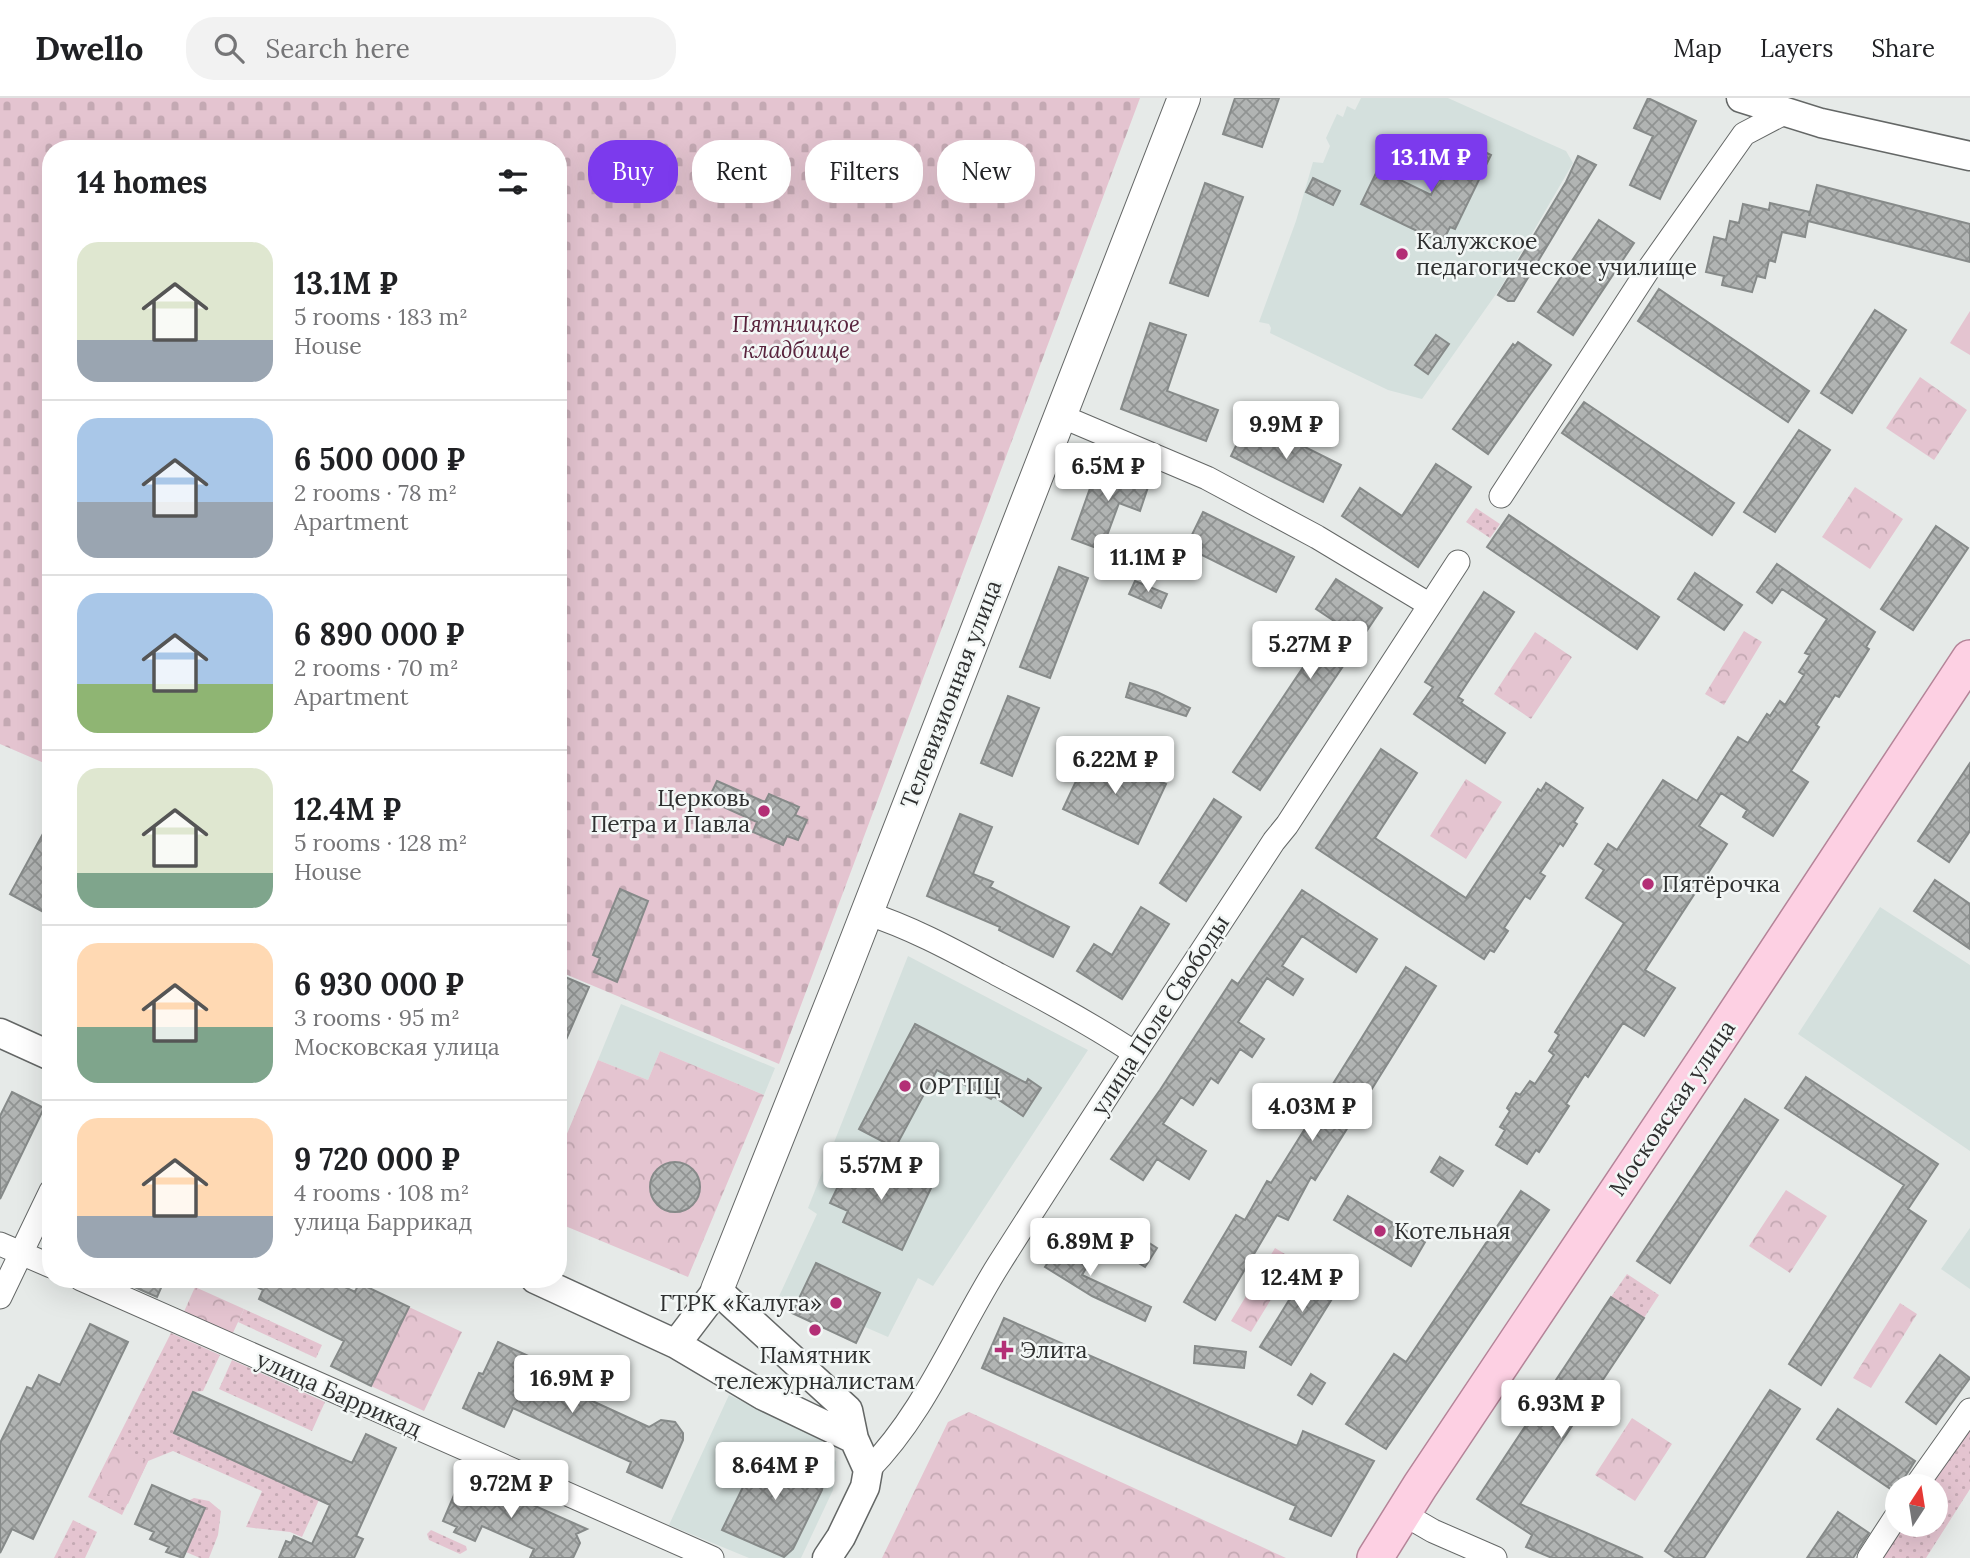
<!DOCTYPE html>
<meta charset="utf-8">
<style>
body{margin:0;font-family:Lora,serif;background:#f2f2f2;color:#202124;height:100vh;display:flex;flex-direction:column;font-size:26px;white-space:nowrap}
*{box-sizing:border-box;margin:0}
p{font-size:23px;color:#757577}
.icon{flex:none;width:38px;height:38px;fill:none;stroke:currentColor;stroke-width:2;stroke-linecap:round;stroke-linejoin:round}
.map{position:relative;flex:1;overflow:hidden}
.sheet{position:absolute;left:42px;top:42px;width:525px;height:1148px;display:flex;flex-direction:column;background:#fff;border-radius:28px;box-shadow:0 7px 28px #0002}
.sheet>*{flex:none}
.hud{position:absolute;left:588px;top:42px;width:665px;height:63px;display:flex;gap:14px}
.needle{width:46px;rotate:12deg}
.tools{position:absolute;left:1885px;top:1376px;display:grid;gap:14px}
.tools a{display:grid;place-items:center;width:63px;height:63px;border-radius:50%;background:#fff;box-shadow:0 7px 28px #0002;font-size:35px}
.price{position:absolute;translate:-50% -60px;padding:0 16px;border-radius:7px;background:#fff;color:#222;font-size:23px;line-height:46px;filter:drop-shadow(0 2px 4px #0008)}
.price::after{content:'';position:absolute;left:50%;top:42px;width:21px;height:16px;margin-left:-10px;background:inherit;clip-path:polygon(0 0,100% 0,50% 100%)}
.price.active{background:#7c3aed;color:#fff}
ul{padding:0;list-style:none}
li{display:flex;align-items:center;gap:21px;height:175px;padding:0 35px}
li+li{border-top:2px solid #e0e0e0}
li span{display:grid;place-items:center;flex:none;width:196px;height:140px;border-radius:21px;color:#555}
li>.icon{margin-inline-start:auto}
span .icon{width:84px;height:84px;fill:#fffc;stroke-width:1}
li b{font-size:30px}
h2{display:flex;justify-content:space-between;align-items:center;height:84px;padding:0 35px;font-size:30px}
.pill{padding:0 24px;border-radius:28px;background:#fff;box-shadow:0 7px 28px #0002;font-size:24px;line-height:63px}
.pill.active{background:#7c3aed;color:#fff}
header{display:flex;align-items:center;gap:42px;box-sizing:border-box;height:98px;padding:0 35px;background:#fff;border-bottom:2px solid #e0e0e0}
header strong{font-size:33px}
nav{display:flex;gap:38px;margin-inline-start:auto;font-size:24px}
.search{width:490px;height:63px;background:#f2f2f2;display:flex;align-items:center;gap:18px;box-sizing:border-box;padding:0 24px;border-radius:28px;color:#757577;font-size:26px}
.map>svg:first-child{display:block}
</style>
<header>
<strong>Dwello</strong>
<div class="search"><svg class="icon" aria-label="search" viewBox="0 0 24 24"><circle cx="10" cy="10" r="6"/><path d="M15 15l6 6"/></svg>Search here</div>
<nav><a>Map</a><a>Layers</a><a>Share</a></nav>
</header>
<div class="map">
<svg width="1970" height="1460" viewBox="0 0 1970 1460">
<defs>
<pattern id="grass-dots" width="8" height="8" patternUnits="userSpaceOnUse" patternTransform="scale(1.75)"><rect width="8" height="8" fill="#e4c4d0"/><path d="M2 2h.1M6 6h.1" fill="none" stroke="#c4a9b3" stroke-width="1.8" stroke-linecap="round"/></pattern>
<pattern id="cemetery-stones" width="16" height="16" patternUnits="userSpaceOnUse" patternTransform="scale(1.75)"><rect width="16" height="16" fill="#e4c4d0"/><path d="M2 7V4a2 2 0 0 1 4 0v3zM10 15v-3a2 2 0 0 1 4 0v3z" fill="#c4a9b3"/></pattern>
<pattern id="park-crowns" width="20" height="18" patternUnits="userSpaceOnUse" patternTransform="scale(1.75)"><rect width="20" height="18" fill="#e4c4d0"/><path d="M2 6a3 3 0 1 1 6 0M12 15a3 3 0 1 1 6 0" fill="none" stroke="#c4a9b3"/></pattern>
<pattern id="building-cross-hatch" width="8" height="8" patternUnits="userSpaceOnUse" patternTransform="scale(1.75)"><rect width="8" height="8" fill="#b1b4b3"/><path d="M0 0l8 8M0 8l8-8" fill="none" stroke="#909392"/></pattern>
</defs>
<rect width="100%" height="100%" fill="#e6eae8"/>
<!-- built -->
<path fill="#d4e0dd" d="M1361,0H1448L1566,53L1573,65L1501,189L1422,301L1388,292L1270,235L1271,230L1269,226L1259,224L1296,123L1313,64L1323,65L1330,48L1326,40L1337,16L1343,19L1347,8L1355,12Z
M1880,809L1970,867V1053L1798,936Z
M908,858L1088,952L933,1188L918,1180L888,1239L865,1229L856,1245L775,1207L817,1116L808,1110Z
M621,906L775,970L764,997L660,953L648,982L598,962Z
M1970,1130V1191L1941,1171Z
M729,1297L821,1342L836,1364L833,1392L801,1460H749L669,1427Z"/>
<!-- grass -->
<path fill="url(#grass-dots)" d="M1476,410L1500,426L1490,440L1466,424Z
M1627,1176L1659,1197L1644,1220L1611,1199Z
M244,1211L322,1247L316,1260L238,1224Z
M171,1235L220,1257L203,1293L193,1294L174,1336L319,1402L302,1439L290,1434L246,1429L262,1393L173,1353L148,1363L122,1417L88,1399Z
M232,1262L325,1304L312,1333L219,1291Z
M1970,1328V1391L1926,1460H1878L1899,1426H1936V1388H1926Z
M194,1400L209,1403L221,1413L218,1437L209,1460H200L186,1454L205,1410L188,1403Z
M73,1422L97,1434L85,1460H54Z
M431,1432L466,1448L467,1452L460,1456L429,1442L427,1436Z"/>
<!-- cemetery -->
<path fill="url(#cemetery-stones)" d="M0,0H1140L779,966L558,873V51H51V668L0,646Z"/>
<!-- park -->
<path fill="url(#park-crowns)" d="M1920,279L1967,312L1934,362L1886,330Z
M1855,389L1903,421L1870,471L1822,439Z
M1744,533L1762,544L1724,607L1705,596Z
M1535,534L1572,559L1531,621L1494,596Z
M1466,681L1502,704L1466,761L1430,738Z
M660,953L764,997L688,1179L558,1125V1057L598,962L648,982Z
M1786,1092L1827,1118L1790,1175L1749,1148Z
M1275,1150L1295,1162L1251,1234L1231,1223Z
M195,1189L244,1211L232,1237L183,1216Z
M1900,1205L1917,1216L1871,1290L1853,1280Z
M409,1209L462,1234L424,1313L371,1288Z
M969,1314L1286,1460H882L948,1324Z
M1632,1320L1672,1346L1635,1403L1595,1377Z
M115,1347L148,1363L128,1406L94,1390Z"/>
<!-- pitch -->
<path fill="#e4c4d0" d="M1970,213V257L1950,245Z"/>
<!-- building -->
<path fill="url(#building-cross-hatch)" stroke="#868a89" stroke-width="2" d="M1235,0H1279L1262,49L1223,36Z
M1648,0L1696,23L1660,101L1630,87L1653,38L1634,30Z
M1458,41L1491,57L1455,131L1450,129L1442,145L1361,106L1378,71L1431,97Z
M1578,58L1596,67L1514,203H1508L1498,197L1566,84Z
M1313,80L1340,93L1333,107L1306,94Z
M1205,85L1243,99L1208,198L1170,185Z
M1817,87L1970,126V164L1808,123L1805,139L1782,134L1775,164L1769,162L1765,180L1757,178L1752,194L1722,187L1724,178L1706,174L1714,139L1726,142L1730,123L1739,125L1743,106L1769,112L1770,105L1810,114L1809,118Z
M1599,122L1634,145L1573,237L1538,214Z
M1659,191L1809,293L1788,324L1638,223Z
M1875,212L1906,232L1852,315L1821,295Z
M1150,225L1186,237L1167,293L1218,312L1206,343L1121,311Z
M1436,237L1449,246L1428,276L1415,267Z
M1518,244L1551,267L1488,356L1453,331L1513,246L1515,248Z
M1584,304L1734,405L1712,437L1562,335Z
M1249,321L1341,367L1323,404L1231,358Z
M1799,332L1830,352L1775,434L1744,414Z
M1099,365L1150,383L1140,413L1119,405L1105,443L1102,442L1099,451L1072,441Z
M1436,366L1471,389L1418,469L1342,418L1360,390L1402,418Z
M1203,414L1294,459L1276,494L1186,449Z
M1509,417L1659,519L1637,551L1487,449Z
M1936,428L1968,450L1913,532L1881,511Z
M1777,466L1875,534L1866,549L1869,551L1839,599L1835,597L1816,627L1819,629L1791,673L1808,684L1773,738L1743,719L1747,712L1721,695L1699,728L1727,746L1645,872L1675,890L1644,938L1623,925L1588,979L1585,976L1566,1006L1569,1008L1539,1054L1536,1052L1527,1066L1496,1047L1505,1032L1500,1029L1510,1013L1507,1010L1516,995L1520,997L1530,983L1535,986L1554,957L1549,953L1559,937L1555,934L1624,825L1586,800L1604,772L1595,766L1608,746L1617,752L1663,682L1697,703L1738,639L1748,645L1767,616L1770,618L1780,603L1785,607L1804,577L1799,574L1810,557L1805,555L1827,521L1782,491L1772,505L1757,494Z
M1059,469L1088,480L1050,580L1020,569Z
M1695,475L1742,507L1724,532L1678,501Z
M1336,481L1382,510L1260,692L1233,674L1334,523L1316,511Z
M1135,483L1167,496L1161,510L1129,496Z
M1484,494L1514,514L1458,599L1463,602L1461,605L1505,635L1485,665L1414,616L1433,589L1425,584Z
M1130,585L1157,594L1190,610L1186,618L1126,599Z
M1008,598L1039,610L1012,678L981,665Z
M1091,651L1166,686L1138,746L1063,711Z
M1381,651L1417,675L1375,740L1466,800L1538,691L1541,693L1546,685L1583,710L1574,724L1577,726L1563,748L1560,745L1540,775L1545,778L1530,801L1525,798L1504,830L1508,833L1494,854L1490,852L1484,861L1316,750Z
M1970,665V733L1949,764L1918,743Z
M717,683L765,704L769,696L799,709L795,717L807,722L798,742L787,738L783,747L753,734L757,724L708,702Z
M1214,701L1241,719L1186,803L1160,785Z
M960,716L992,729L973,776L993,784L990,789L1069,829L1053,859L999,832L1000,829L927,798Z
M51,721V818L10,796Z
M1935,782L1970,806V851L1914,813Z
M620,791L648,803L617,884L594,874L600,860L593,857Z
M1302,792L1377,841L1356,874L1302,838L1282,868L1303,881L1293,897L1267,880L1238,924L1264,941L1252,959L1240,951L1218,985L1211,980L1193,1007L1181,999L1163,1026L1206,1053L1189,1081L1157,1061L1143,1082L1111,1061L1160,992L1232,882L1238,886Z
M1141,809L1169,826L1122,901L1077,873L1094,846L1112,857Z
M1406,869L1436,888L1315,1082L1311,1079L1288,1122L1277,1117L1215,1222L1184,1204L1236,1117L1245,1122L1267,1083L1271,1085Z
M558,876L589,889L558,960Z
M915,926L1026,985L1028,981L1041,990L1023,1018L993,998L991,1001L937,972L895,1050L859,1031Z
M1806,979L1938,1066L1908,1111L1926,1123L1821,1287L1789,1266L1904,1087L1785,1010Z
M12,994L44,1010L0,1101V1018Z
M1745,1001L1778,1022L1670,1185L1637,1163Z
M1440,1059L1463,1073L1453,1088L1431,1074Z
M851,1061L881,1075L885,1066L932,1088L902,1152L843,1124L848,1113L830,1105Z
M650 1089a25 25 0 1 1 50 0a25 25 0 1 1-50 0Z
M1521,1093L1549,1112L1386,1351L1346,1326L1394,1256L1406,1264Z
M1348,1098L1425,1144L1411,1168L1334,1122Z
M1129,1132L1157,1150L1145,1169L1117,1152Z
M1066,1137L1095,1155L1082,1177L1151,1209L1145,1223L1092,1198L1045,1169Z
M816,1165L880,1195L856,1245L792,1215Z
M1312,1165L1343,1183L1291,1267L1260,1249Z
M116,1181H165L157,1199Z
M241,1181H328L355,1194L359,1185L409,1209L371,1288L331,1268L344,1243L259,1201L263,1192Z
M1611,1199L1644,1220L1520,1406L1643,1460H1552L1526,1449L1532,1437L1477,1401Z
M1004,1220L1297,1348L1303,1333L1374,1363L1331,1438L1290,1421L1296,1408L982,1270Z
M90,1226L128,1244L33,1441L12,1431L0,1455V1345L27,1289L32,1291L39,1277L60,1287Z
M498,1244L535,1261L529,1274L649,1329L661,1322L675,1324L683,1335V1342L662,1390L627,1374L631,1364L513,1310L504,1329L463,1310L479,1275L483,1276Z
M1195,1248L1246,1254L1244,1270L1194,1265Z
M1940,1257L1970,1280L1936,1326L1906,1304Z
M1311,1276L1325,1285L1312,1306L1298,1297Z
M1770,1292L1800,1311L1704,1460H1675L1665,1453Z
M193,1294L352,1365L366,1336L396,1350L356,1438L363,1441L354,1460H279L286,1443L291,1445L294,1438L312,1446L330,1407L174,1335Z
M1838,1311L1915,1363L1895,1394L1817,1341Z
M764,1346L816,1369L824,1382L822,1392L793,1451L784,1459L722,1432Z
M463,1376L587,1431L576,1436L580,1445L573,1460H530L534,1451L482,1428L475,1443L454,1434L457,1429L443,1423Z
M152,1387L205,1410L183,1460L166,1454L169,1449L150,1441L154,1434L135,1426Z
M1838,1414L1869,1435L1853,1460H1807Z"/>
<g fill="none" stroke-linecap="round" stroke-linejoin="round">
<defs>
<path id="minor" d="M1061,318L1207,380L1317,439L1430,507
M1501,398L1648,172L1744,36L1784,15
M866,815C913,830 956,854 999,877C1045,901 1091,926 1135,955
M0,1146L51,1168
M81,1181L712,1460
M0,1199L51,1093
M868,1372C925,1315 956,1234 999,1166C1089,1024 1182,883 1274,743L1287,727L1458,464
M1916,1388L1970,1312
M1402,1415L1433,1433L1495,1460
M1869,1460L1897,1417"/>
<path id="tertiary" d="M1741,0L1821,25L1970,58
M0,935L51,958
M535,1181L676,1246L762,1297L854,1341
M676,1246L717,1192L848,1312L854,1341L868,1372L865,1389L841,1439L827,1460"/>
<path id="secondary" d="M717,1192L843,876L1184,0"/>
<path id="primary" d="M1375,1460L1420,1388L1712,951L1970,560"/>
</defs>
<!-- minor casing -->
<use href="#minor" stroke="#646766" stroke-width="25"/>
<!-- tertiary casing -->
<use href="#tertiary" stroke="#646766" stroke-width="31"/>
<!-- secondary casing -->
<use href="#secondary" stroke="#646766" stroke-width="34"/>
<!-- primary casing -->
<use href="#primary" stroke="#b48498" stroke-width="38"/>
<!-- minor -->
<use href="#minor" stroke="#fff" stroke-width="23"/>
<!-- tertiary -->
<use href="#tertiary" stroke="#fff" stroke-width="28"/>
<!-- secondary -->
<use href="#secondary" stroke="#fff" stroke-width="32"/>
<!-- primary -->
<use href="#primary" stroke="#fdd0e3" stroke-width="35"/>
</g>
<!-- markers -->
<g fill="#b32f76" stroke="#f3f7f6" stroke-width="2.5">
<circle cx="1402" cy="156" r="7"/>
<circle cx="764" cy="713" r="7"/>
<circle cx="1648" cy="786" r="7"/>
<circle cx="905" cy="988" r="7"/>
<circle cx="1380" cy="1133" r="7"/>
<circle cx="836" cy="1205" r="7"/>
<circle cx="815" cy="1232" r="7"/>
<path d="M1000.5 1241.5h7v7h7v7h-7v7h-7v-7h-7v-7h7z"/>
</g>
<g text-anchor="middle" stroke-width="5" stroke-linejoin="round" paint-order="stroke">
<!-- poi labels -->
<g font-size="23" fill="#2f3030" stroke="#f3f7f6" text-anchor="start">
<text x="1416" y="151">Калужское<tspan x="1416" dy="26">педагогическое училище</tspan></text>
<text x="750" y="708" text-anchor="end">Церковь<tspan x="750" dy="26">Петра и Павла</tspan></text>
<text x="1662" y="794">Пятёрочка</text>
<text x="919" y="996">ОРТПЦ</text>
<text x="1394" y="1141">Котельная</text>
<text x="822" y="1213" text-anchor="end">ГТРК «Калуга»</text>
<text x="1020" y="1260">Элита</text>
<text x="815" y="1265" text-anchor="middle">Памятник<tspan x="815" dy="26">тележурналистам</tspan></text>
</g>
<!-- park labels -->
<g font-size="23" font-style="italic" fill="#58233d" stroke="#f3f7f6">
<text x="796" y="234">Пятницкое<tspan x="796" dy="26">кладбище</tspan></text>
</g>
<!-- street labels -->
<g font-size="23" fill="#2f3030" stroke="#f3f7f6">
<text transform="translate(951 596) rotate(-69)" y="8">Телевизионная улица</text>
<text transform="translate(1160 917) rotate(-57)" y="8">улица Поле Свободы</text>
<text transform="translate(1672 1010) rotate(-56)" y="8">Московская улица</text>
<text transform="translate(339 1296) rotate(24)" y="8">улица Баррикад</text>
</g>
</g>
</svg>
<div class="tools">
<a><svg class="needle" viewBox="-14 -14 28 28"><path d="M0-13l5 13h-10z" fill="#e53935"/><path d="M0 13l5-13h-10z" fill="#757577"/></svg></a>
</div>
<b class="price active" style="left:1431px;top:96px">13.1M ₽</b>
<b class="price" style="left:1286px;top:363px">9.9M ₽</b>
<b class="price" style="left:1108px;top:405px">6.5M ₽</b>
<b class="price" style="left:1148px;top:496px">11.1M ₽</b>
<b class="price" style="left:1310px;top:583px">5.27M ₽</b>
<b class="price" style="left:1115px;top:698px">6.22M ₽</b>
<b class="price" style="left:1312px;top:1045px">4.03M ₽</b>
<b class="price" style="left:881px;top:1104px">5.57M ₽</b>
<b class="price" style="left:1090px;top:1180px">6.89M ₽</b>
<b class="price" style="left:1302px;top:1216px">12.4M ₽</b>
<b class="price" style="left:572px;top:1317px">16.9M ₽</b>
<b class="price" style="left:1561px;top:1342px">6.93M ₽</b>
<b class="price" style="left:775px;top:1404px">8.64M ₽</b>
<b class="price" style="left:511px;top:1422px">9.72M ₽</b>
<div class="hud">
<a class="pill active">Buy</a>
<a class="pill">Rent</a>
<a class="pill">Filters</a>
<a class="pill">New</a>
</div>
<section class="sheet">
<h2>14 homes<svg class="icon" aria-label="filters" viewBox="0 0 24 24"><path d="M4 7h16M4 17h16"/><circle cx="9" cy="7" r="2"/><circle cx="15" cy="17" r="2"/></svg></h2>
<ul>
<li><span style="background:linear-gradient(#dfe7d0 70%,#9aa5b1 0)"><svg class="icon" aria-label="home" viewBox="0 0 24 24"><path d="M3 11l9-7 9 7M6 9v11h12V9"/></svg></span><div><b>13.1M ₽</b><p>5 rooms · 183 m²</p><p>House</p></div></li>
<li><span style="background:linear-gradient(#a9c7e8 60%,#9aa5b1 0)"><svg class="icon" aria-label="home" viewBox="0 0 24 24"><path d="M3 11l9-7 9 7M6 9v11h12V9"/></svg></span><div><b>6 500 000 ₽</b><p>2 rooms · 78 m²</p><p>Apartment</p></div></li>
<li><span style="background:linear-gradient(#a9c7e8 65%,#8fb573 0)"><svg class="icon" aria-label="home" viewBox="0 0 24 24"><path d="M3 11l9-7 9 7M6 9v11h12V9"/></svg></span><div><b>6 890 000 ₽</b><p>2 rooms · 70 m²</p><p>Apartment</p></div></li>
<li><span style="background:linear-gradient(#dfe7d0 75%,#7fa58c 0)"><svg class="icon" aria-label="home" viewBox="0 0 24 24"><path d="M3 11l9-7 9 7M6 9v11h12V9"/></svg></span><div><b>12.4M ₽</b><p>5 rooms · 128 m²</p><p>House</p></div></li>
<li><span style="background:linear-gradient(#ffd9b3 60%,#7fa58c 0)"><svg class="icon" aria-label="home" viewBox="0 0 24 24"><path d="M3 11l9-7 9 7M6 9v11h12V9"/></svg></span><div><b>6 930 000 ₽</b><p>3 rooms · 95 m²</p><p>Московская улица</p></div></li>
<li><span style="background:linear-gradient(#ffd9b3 70%,#9aa5b1 0)"><svg class="icon" aria-label="home" viewBox="0 0 24 24"><path d="M3 11l9-7 9 7M6 9v11h12V9"/></svg></span><div><b>9 720 000 ₽</b><p>4 rooms · 108 m²</p><p>улица Баррикад</p></div></li>
</ul>
</section>
</div>
